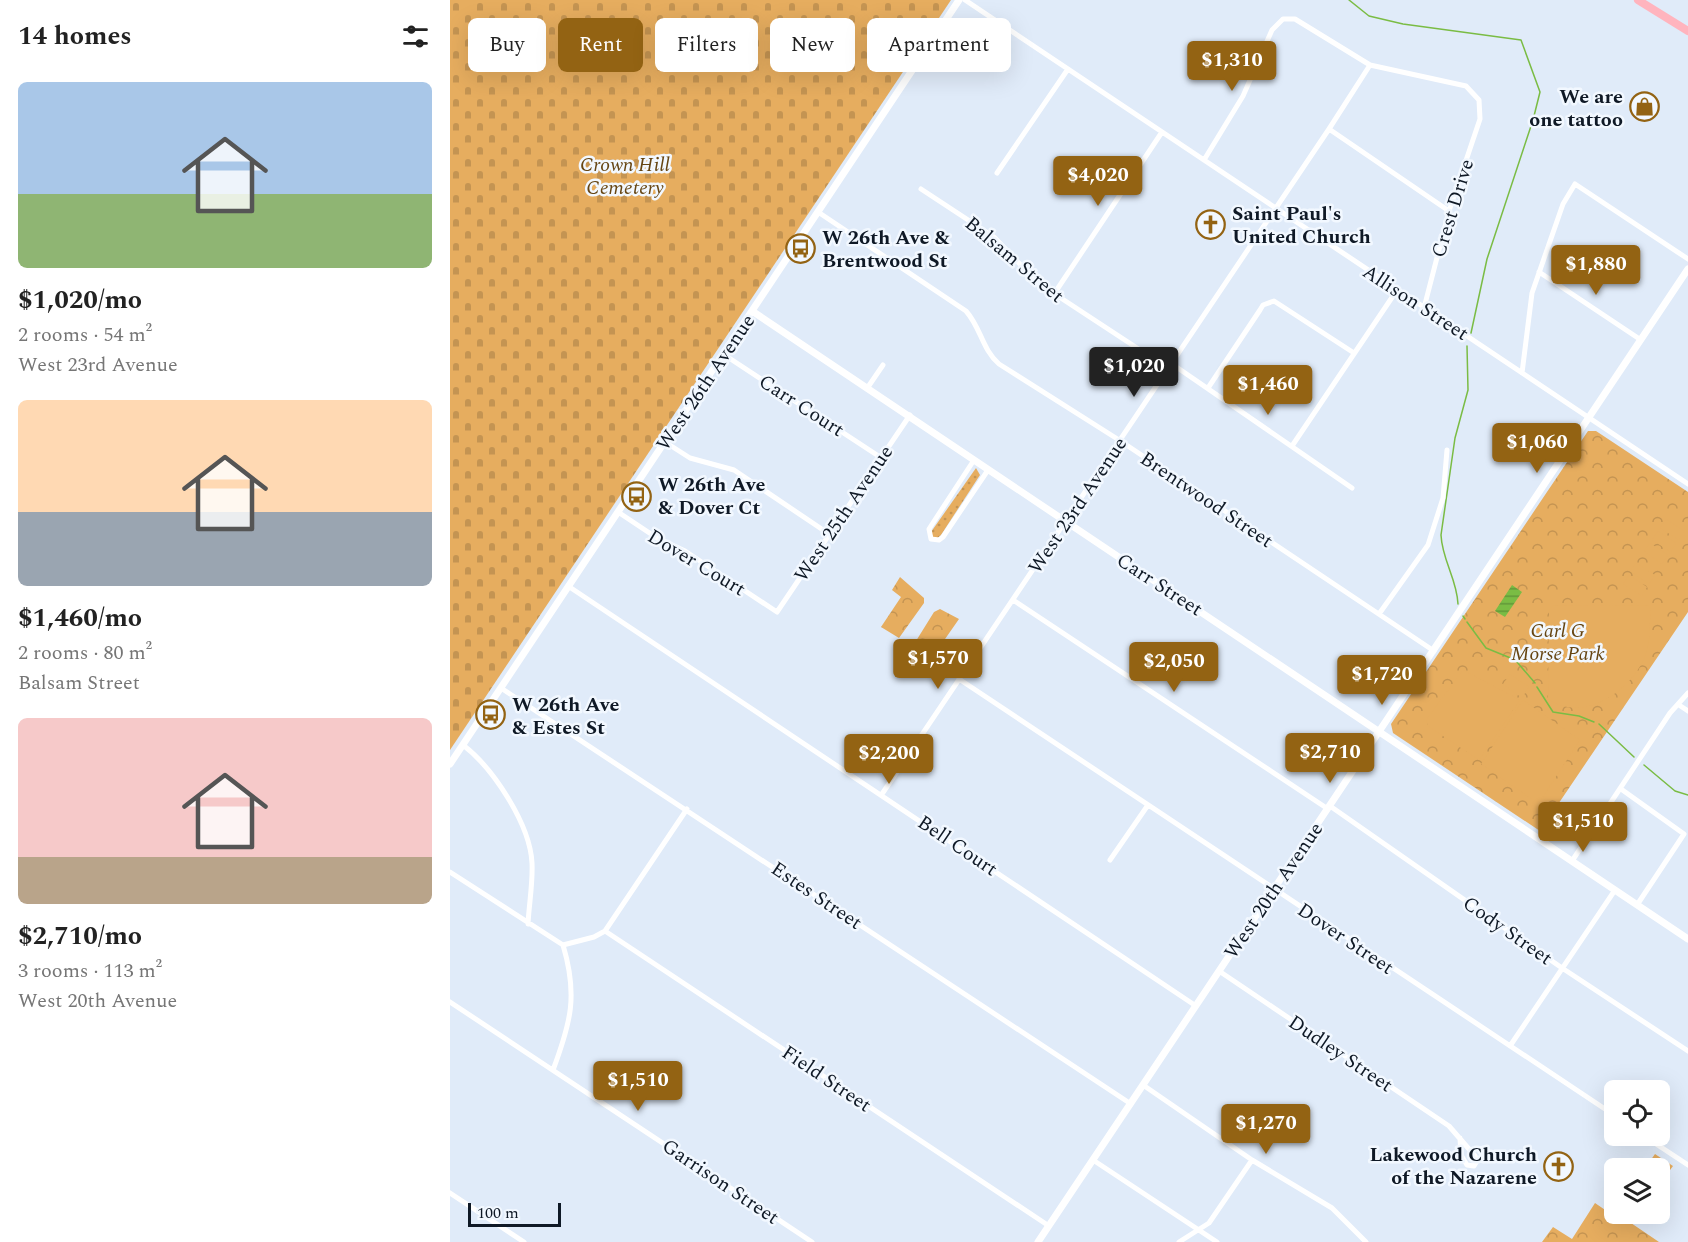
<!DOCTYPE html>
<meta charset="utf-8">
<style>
body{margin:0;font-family:Spectral,serif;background:#f6f6f6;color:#222;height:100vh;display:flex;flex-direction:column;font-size:22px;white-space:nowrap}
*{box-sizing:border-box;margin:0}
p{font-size:20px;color:#767676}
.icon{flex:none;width:33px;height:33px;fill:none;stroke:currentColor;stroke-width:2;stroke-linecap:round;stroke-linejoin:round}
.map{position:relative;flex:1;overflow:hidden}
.sheet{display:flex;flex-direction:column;background:#fff;width:450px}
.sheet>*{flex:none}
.guide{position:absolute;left:18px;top:18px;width:570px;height:54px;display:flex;gap:12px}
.controls{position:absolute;left:1154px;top:1080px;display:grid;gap:12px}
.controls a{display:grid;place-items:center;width:66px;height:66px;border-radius:9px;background:#fff;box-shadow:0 6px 24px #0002;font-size:30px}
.scale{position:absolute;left:18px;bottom:15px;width:93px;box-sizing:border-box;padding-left:6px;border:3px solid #0f1926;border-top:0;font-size:16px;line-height:21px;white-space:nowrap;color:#0f1926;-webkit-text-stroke:4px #f2f8ff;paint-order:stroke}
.price{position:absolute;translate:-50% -51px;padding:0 14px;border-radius:6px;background:#936313;color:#fff;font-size:20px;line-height:39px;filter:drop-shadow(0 2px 3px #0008)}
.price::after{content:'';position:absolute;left:50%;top:36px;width:18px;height:14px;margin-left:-9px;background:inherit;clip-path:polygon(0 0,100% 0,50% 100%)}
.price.current{background:#222;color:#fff}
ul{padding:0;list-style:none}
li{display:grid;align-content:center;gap:12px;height:318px;padding:0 18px}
li span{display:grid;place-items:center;height:186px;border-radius:9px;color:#555}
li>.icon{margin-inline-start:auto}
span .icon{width:108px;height:108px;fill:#fffc;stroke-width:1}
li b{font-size:26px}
h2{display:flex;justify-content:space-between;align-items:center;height:72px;padding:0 18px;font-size:26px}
.tag{padding:0 21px;border-radius:9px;background:#fff;box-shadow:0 6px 24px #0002;font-size:21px;line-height:54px}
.tag.current{background:#936313;color:#fff}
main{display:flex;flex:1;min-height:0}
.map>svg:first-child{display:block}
</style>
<main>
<section class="sheet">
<h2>14 homes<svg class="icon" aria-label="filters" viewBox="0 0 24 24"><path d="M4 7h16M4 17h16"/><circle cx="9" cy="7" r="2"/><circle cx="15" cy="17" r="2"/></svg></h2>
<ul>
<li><span style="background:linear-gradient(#a9c7e8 60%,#8fb573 0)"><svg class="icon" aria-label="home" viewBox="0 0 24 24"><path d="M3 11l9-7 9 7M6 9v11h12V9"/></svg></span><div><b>$1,020/mo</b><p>2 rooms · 54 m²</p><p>West 23rd Avenue</p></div></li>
<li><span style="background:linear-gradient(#ffd9b3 60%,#9aa5b1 0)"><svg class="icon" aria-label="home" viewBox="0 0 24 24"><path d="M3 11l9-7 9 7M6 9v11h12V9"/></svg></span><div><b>$1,460/mo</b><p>2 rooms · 80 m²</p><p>Balsam Street</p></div></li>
<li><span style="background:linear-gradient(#f6c9c9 75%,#b9a48a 0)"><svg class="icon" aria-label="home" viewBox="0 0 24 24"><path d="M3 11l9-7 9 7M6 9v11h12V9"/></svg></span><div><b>$2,710/mo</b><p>3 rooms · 113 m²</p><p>West 20th Avenue</p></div></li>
</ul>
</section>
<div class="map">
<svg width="1238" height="1242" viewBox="0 0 1238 1242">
<defs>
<pattern id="grass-dots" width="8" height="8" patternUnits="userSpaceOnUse" patternTransform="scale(1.5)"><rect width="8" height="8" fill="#e6ad5f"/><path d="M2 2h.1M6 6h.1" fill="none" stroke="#c49452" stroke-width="1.8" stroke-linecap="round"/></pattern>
<pattern id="forest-crowns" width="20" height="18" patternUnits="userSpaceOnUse" patternTransform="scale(1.5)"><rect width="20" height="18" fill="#e6ad5f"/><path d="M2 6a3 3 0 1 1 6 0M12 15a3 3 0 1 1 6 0" fill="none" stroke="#c49452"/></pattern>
<pattern id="cemetery-stones" width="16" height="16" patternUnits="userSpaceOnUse" patternTransform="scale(1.5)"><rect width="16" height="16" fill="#e6ad5f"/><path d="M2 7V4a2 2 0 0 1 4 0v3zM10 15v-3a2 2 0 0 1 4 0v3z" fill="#c49452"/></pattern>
<pattern id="water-rules" width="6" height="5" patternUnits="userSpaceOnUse" patternTransform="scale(1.5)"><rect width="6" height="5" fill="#7abc44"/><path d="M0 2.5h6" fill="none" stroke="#629839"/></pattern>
</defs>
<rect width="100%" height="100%" fill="#e0ebf9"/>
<!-- grass -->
<path fill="url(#grass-dots)" d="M526,468L530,475L491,535L488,538L483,537L481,532Z"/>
<!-- forest -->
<path fill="url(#forest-crowns)" d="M1138,431H1146L1238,492V612L1090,831L943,733L941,724Z
M450,577L474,598V603L449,638L431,627L451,597L442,590Z
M490,609L509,619L479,662L461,649L484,612Z
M1205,1154L1223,1166L1209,1185V1168H1195Z
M1145,1203L1164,1216L1188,1214L1181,1223L1209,1242H1092L1103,1227L1122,1239Z"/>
<!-- cemetery -->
<path fill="url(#cemetery-stones)" d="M0,0H501L0,750Z"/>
<!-- garden -->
<path fill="#e6ad5f" d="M1216,519L1234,531L1229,540L1210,528Z
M1208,531L1226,543L1221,552L1202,540Z
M1200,543L1218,555L1212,564L1194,551Z
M1186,563L1205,575L1199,584L1180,571Z
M1179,575L1197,587L1192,596L1173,584Z
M1104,605L1200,606C1200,624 1201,644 1193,661C1177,693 1133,723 1098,699L1099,610Z
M1013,670L1070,700L1029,760L978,726L976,720Z
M1060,674L1079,687L1072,698L1053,684Z
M1073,700L1130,740L1092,798L1083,800L1031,764Z"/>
<!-- water -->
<path fill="url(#water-rules)" d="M1062,585L1072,592L1055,617L1045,611Z"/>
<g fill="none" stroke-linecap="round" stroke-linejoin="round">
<!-- stream -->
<path stroke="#7abc44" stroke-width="1.5" d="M899,0L919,16L953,24L1071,40L1090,92L1083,120L1037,259L1021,333
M1008,604C1007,579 992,560 991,535L1005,438L1018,390L1017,346
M1013,616L1015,619
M1017,622L1036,648L1063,659
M1067,662L1085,683
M1087,687L1103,712L1129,716L1144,722
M1149,724L1184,757
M1194,765L1225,791L1238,795"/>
<!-- minor -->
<path stroke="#fff" stroke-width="5" d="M515,0L1238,484
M879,129L999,211
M754,160L793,96L822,30L833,19H845L920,65L1016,86L1029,100L1030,119L999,211L974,308
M547,173L618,69
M471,189L544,237L588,283L719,369
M368,212L516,311C531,328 532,349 549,364L669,440L984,651
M1089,272L1191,340
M604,294L712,132
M273,354L430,457
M722,364L902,488
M1072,373L1082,293L1113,204L1125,184L1238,259
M418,387L433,365
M758,388L810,310L813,305L824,301L904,353
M215,442L240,458L284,470L379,534
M842,446L947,290
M524,460L479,529L481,539L489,540L493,537L538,470
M168,512L207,538L235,551L327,612L460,415
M118,586L746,1006
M563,600L878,809
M929,614L978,545L993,498L997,450
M509,679L1164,1115
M51,688L681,1104
M1229,705L1238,711
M13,745C43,768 80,824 82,863C83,883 79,904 78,924
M1171,789L1234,834L1187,905
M432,794L879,129L920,65
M880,806L1112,968L1238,1051
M660,860L698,805
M1122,861L1220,713L1238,693
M0,872L113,945
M155,931L599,1226
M113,945L144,937L155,931L237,809
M769,971L999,1126L1025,1156L1027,1161L1024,1166L1017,1165L1011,1155L1010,1138
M0,1002L362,1242
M1060,1046L1165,890
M103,1070C121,1022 128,995 113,945
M693,1085L802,1160L882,1208L916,1242
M1194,1136L1238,1165
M643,1160L767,1242
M0,1193L74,1242
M729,1242L759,1223L802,1160"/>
<!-- tertiary -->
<path stroke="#fff" stroke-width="7" d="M302,311L1238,939
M0,764L509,0
M588,1242L1238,269"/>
<!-- primary -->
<path stroke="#ffb4be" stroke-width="8" d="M1188,0L1238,31"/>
</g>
<!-- icons -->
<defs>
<symbol id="shop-ring" viewBox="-11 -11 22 22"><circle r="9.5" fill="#f2f8ff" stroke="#936313" stroke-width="1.5"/><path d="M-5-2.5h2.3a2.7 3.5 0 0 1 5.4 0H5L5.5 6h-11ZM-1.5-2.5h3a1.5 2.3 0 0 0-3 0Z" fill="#936313"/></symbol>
<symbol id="church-ring" viewBox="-11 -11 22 22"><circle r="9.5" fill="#f2f8ff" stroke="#936313" stroke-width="1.5"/><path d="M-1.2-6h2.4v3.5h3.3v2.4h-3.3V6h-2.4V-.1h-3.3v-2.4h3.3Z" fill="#936313"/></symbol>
<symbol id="bus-ring" viewBox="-11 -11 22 22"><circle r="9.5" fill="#f2f8ff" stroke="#936313" stroke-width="1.5"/><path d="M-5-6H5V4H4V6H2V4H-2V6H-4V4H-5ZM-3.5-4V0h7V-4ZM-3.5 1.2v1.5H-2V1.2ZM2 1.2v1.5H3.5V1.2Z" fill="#936313"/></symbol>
</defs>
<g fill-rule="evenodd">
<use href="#shop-ring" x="1178" y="90" width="33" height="33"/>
<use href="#church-ring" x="744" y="208" width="33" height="33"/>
<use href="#bus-ring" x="334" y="232" width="33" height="33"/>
<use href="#bus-ring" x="170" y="480" width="33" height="33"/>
<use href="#bus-ring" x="24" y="698" width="33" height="33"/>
<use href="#church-ring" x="1092" y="1150" width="33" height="33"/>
</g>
<g text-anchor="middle" stroke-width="5" stroke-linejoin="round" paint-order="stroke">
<!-- poi labels -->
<g font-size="20" font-weight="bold" fill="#0f1926" stroke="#f2f8ff" text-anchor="start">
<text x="1173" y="103" text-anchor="end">We are<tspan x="1173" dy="23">one tattoo</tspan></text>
<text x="782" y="220">Saint Paul's<tspan x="782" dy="23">United Church</tspan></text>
<text x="372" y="244">W 26th Ave &amp;<tspan x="372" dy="23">Brentwood St</tspan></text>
<text x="208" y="491">W 26th Ave<tspan x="208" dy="23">&amp; Dover Ct</tspan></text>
<text x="62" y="711">W 26th Ave<tspan x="62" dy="23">&amp; Estes St</tspan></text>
<text x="1087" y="1161" text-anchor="end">Lakewood Church<tspan x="1087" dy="23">of the Nazarene</tspan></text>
</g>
<!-- park labels -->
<g font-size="20" font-style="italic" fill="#664512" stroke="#f2f8ff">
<text x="175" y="171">Crown Hill<tspan x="175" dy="23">Cemetery</tspan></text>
<text x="1108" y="637">Carl G<tspan x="1108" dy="23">Morse Park</tspan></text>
</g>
<!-- street labels -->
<g font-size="20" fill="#0f1926" stroke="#f2f8ff">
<text transform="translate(1002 208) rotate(-73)" y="7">Crest Drive</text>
<text transform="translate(565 259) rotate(40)" y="7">Balsam Street</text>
<text transform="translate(966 302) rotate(33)" y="7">Allison Street</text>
<text transform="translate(255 382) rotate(-56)" y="7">West 26th Avenue</text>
<text transform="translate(352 405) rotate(33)" y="7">Carr Court</text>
<text transform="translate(757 499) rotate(34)" y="7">Brentwood Street</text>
<text transform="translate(627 505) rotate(-56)" y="7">West 23rd Avenue</text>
<text transform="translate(393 513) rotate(-56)" y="7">West 25th Avenue</text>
<text transform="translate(247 562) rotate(31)" y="7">Dover Court</text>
<text transform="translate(710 584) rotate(33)" y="7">Carr Street</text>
<text transform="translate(508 845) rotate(34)" y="7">Bell Court</text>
<text transform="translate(823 890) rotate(-56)" y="7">West 20th Avenue</text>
<text transform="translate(367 895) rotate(34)" y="7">Estes Street</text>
<text transform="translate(1058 930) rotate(35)" y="7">Cody Street</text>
<text transform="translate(896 938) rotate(34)" y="7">Dover Street</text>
<text transform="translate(891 1053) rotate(34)" y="7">Dudley Street</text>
<text transform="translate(377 1078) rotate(34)" y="7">Field Street</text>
<text transform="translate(271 1181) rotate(34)" y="7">Garrison Street</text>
</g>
</g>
</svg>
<div class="controls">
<a><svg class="icon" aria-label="locate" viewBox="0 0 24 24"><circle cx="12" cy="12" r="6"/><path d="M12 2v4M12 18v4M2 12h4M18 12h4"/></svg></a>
<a><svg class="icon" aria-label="layers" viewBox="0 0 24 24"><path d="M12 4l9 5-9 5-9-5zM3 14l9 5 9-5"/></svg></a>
</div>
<div class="scale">100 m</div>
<b class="price" style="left:782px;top:92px">$1,310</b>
<b class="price" style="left:648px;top:207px">$4,020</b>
<b class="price" style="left:1146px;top:296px">$1,880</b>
<b class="price current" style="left:684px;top:398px">$1,020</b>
<b class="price" style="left:818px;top:416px">$1,460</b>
<b class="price" style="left:1087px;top:474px">$1,060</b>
<b class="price" style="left:488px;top:690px">$1,570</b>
<b class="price" style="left:724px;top:693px">$2,050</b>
<b class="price" style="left:932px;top:706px">$1,720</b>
<b class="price" style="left:880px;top:784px">$2,710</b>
<b class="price" style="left:439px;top:785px">$2,200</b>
<b class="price" style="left:1133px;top:853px">$1,510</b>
<b class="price" style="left:188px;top:1112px">$1,510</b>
<b class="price" style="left:816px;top:1155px">$1,270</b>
<div class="guide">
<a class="tag">Buy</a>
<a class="tag current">Rent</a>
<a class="tag">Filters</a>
<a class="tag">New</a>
<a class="tag">Apartment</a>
</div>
</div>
</main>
